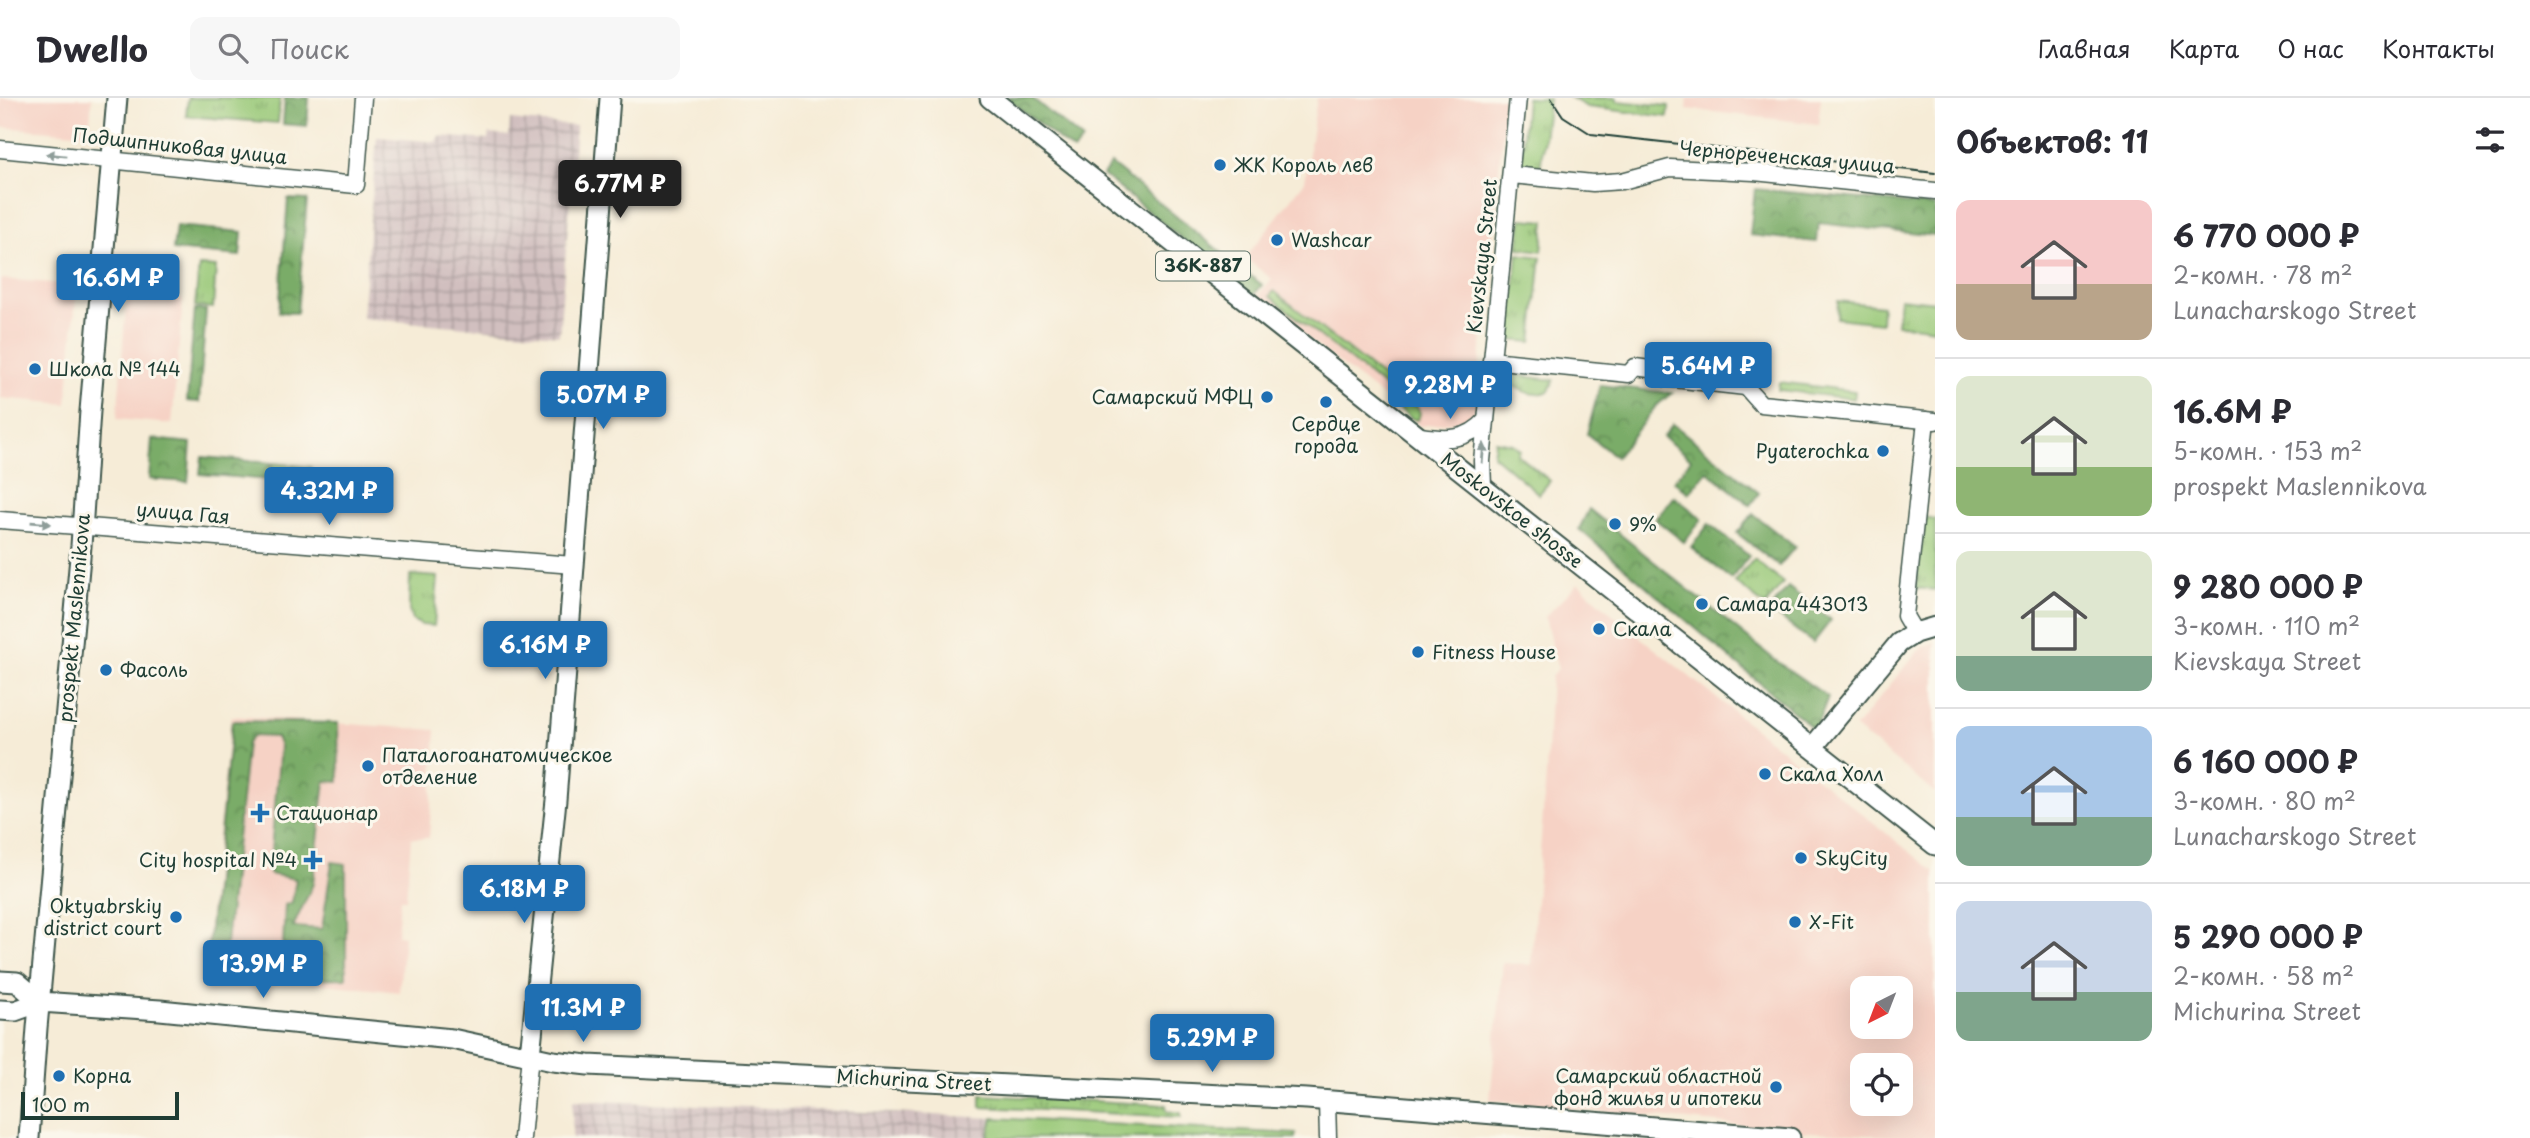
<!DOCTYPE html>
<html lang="ru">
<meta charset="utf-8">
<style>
body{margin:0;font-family:"Playpen Sans",sans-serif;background:#f7f7f7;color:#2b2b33;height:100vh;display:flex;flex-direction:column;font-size:26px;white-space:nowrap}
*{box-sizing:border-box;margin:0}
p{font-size:23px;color:#7c7c81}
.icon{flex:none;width:38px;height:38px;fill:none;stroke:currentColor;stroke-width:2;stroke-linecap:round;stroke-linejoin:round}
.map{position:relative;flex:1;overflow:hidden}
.side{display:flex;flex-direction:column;background:#fff;width:595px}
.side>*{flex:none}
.needle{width:46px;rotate:222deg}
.controls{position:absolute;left:1850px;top:878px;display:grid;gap:14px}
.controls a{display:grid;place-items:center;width:63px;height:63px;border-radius:14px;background:#fff;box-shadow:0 7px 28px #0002;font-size:35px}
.scale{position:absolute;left:21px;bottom:18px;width:158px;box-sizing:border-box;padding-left:7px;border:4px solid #1f3d34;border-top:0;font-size:19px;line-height:24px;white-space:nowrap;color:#1f3d34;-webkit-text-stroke:5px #fbf7ec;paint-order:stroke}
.price{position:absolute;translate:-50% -60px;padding:0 16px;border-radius:7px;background:#1f6fb2;color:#fff;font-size:23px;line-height:46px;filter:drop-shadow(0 2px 4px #0008)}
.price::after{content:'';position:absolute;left:50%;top:42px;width:21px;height:16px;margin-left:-10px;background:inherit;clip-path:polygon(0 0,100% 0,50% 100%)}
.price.selected{background:#222;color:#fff}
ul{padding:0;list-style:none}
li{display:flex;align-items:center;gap:21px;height:175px;padding:0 21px}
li+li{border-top:2px solid #e1e1e2}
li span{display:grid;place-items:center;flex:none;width:196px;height:140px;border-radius:14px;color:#555}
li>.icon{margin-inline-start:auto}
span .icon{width:84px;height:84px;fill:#fffc;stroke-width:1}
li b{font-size:30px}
h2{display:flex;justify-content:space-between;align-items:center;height:84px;padding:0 21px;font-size:30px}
header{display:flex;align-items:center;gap:42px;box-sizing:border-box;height:98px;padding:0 35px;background:#fff;border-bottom:2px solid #e1e1e2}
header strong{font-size:33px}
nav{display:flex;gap:38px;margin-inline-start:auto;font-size:24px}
.search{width:490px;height:63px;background:#f7f7f7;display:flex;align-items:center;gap:18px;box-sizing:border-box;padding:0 24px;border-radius:14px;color:#7c7c81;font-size:26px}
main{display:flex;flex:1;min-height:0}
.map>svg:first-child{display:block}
</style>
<header>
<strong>Dwello</strong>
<div class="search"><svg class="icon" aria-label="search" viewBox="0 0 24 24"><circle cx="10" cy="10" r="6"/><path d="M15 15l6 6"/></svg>Поиск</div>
<nav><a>Главная</a><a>Карта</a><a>О нас</a><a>Контакты</a></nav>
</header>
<main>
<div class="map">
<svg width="1935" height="1040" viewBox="0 0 1935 1040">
<defs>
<pattern id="industrial-grid" width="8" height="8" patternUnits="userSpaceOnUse" patternTransform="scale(1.75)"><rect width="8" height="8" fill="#d1bfbf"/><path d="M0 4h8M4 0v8" fill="none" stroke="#a99c9c"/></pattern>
<pattern id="grass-tufts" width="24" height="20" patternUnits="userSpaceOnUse" patternTransform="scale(1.75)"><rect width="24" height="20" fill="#98c877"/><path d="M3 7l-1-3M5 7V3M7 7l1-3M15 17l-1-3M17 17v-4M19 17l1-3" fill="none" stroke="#7ba462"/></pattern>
<pattern id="forest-crowns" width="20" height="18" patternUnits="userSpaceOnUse" patternTransform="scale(1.75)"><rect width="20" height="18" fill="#7aac68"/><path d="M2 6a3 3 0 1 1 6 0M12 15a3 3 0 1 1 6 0" fill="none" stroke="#638d56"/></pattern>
</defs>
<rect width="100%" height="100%" fill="#fbf7ec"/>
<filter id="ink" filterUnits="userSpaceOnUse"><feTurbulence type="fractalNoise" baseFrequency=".0143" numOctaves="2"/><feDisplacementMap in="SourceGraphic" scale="14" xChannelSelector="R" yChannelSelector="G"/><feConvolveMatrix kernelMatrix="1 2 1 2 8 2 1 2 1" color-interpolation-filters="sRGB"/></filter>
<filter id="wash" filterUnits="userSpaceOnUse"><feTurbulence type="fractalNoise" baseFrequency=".00686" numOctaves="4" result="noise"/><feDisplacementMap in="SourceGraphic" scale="28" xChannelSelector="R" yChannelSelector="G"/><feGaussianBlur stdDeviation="1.57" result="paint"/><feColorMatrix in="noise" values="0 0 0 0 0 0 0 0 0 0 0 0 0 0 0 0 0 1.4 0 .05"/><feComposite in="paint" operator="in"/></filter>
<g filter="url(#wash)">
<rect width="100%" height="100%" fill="#f6ecd7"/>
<!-- built -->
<path fill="#f6d2c5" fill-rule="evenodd" d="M0,0H92L89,36L0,29Z
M1317,0H1506L1474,321L1420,328L1256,200L1272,181L1245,160L1305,83Z
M1688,0H1821L1818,26L1687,11Z
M0,181L77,187L67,306L0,300Z
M127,196L183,201L172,326L117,321Z
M1578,485L1626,528L1935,774V1040L1806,1034L1490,1002L1503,865L1531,867L1546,677L1551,579L1558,571L1545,519ZM1862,891H1900V929H1862ZM1862,968H1900V1006H1862Z
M1935,544V695L1855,630L1915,556L1923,549Z
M231,618L436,632L429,740H411L406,801H400L397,837L404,838L399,894L204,873Z"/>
<!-- industrial -->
<path fill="url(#industrial-grid)" d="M510,22L576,28L559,237L362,220L377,39L437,44L438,38L488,42L489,36L509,38Z
M573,1002L914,1016L993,1020L988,1040H572Z"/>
<!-- grass -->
<path fill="url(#grass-tufts)" stroke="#5c8256" stroke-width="2" d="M188,0H280L278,25L186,18Z
M1526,0L1549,1L1540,72L1526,71L1521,66Z
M1571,0H1617V3L1669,8L1668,19L1587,9Z
M1522,121L1545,123L1542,153L1518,150Z
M1518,156L1541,159L1532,244L1509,242Z
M199,168L216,169L213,210L195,208Z
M1274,193L1414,304L1420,315L1418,322L1413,321L1390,304L1394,297L1270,198Z
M1900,200L1935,204V231L1897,226Z
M1505,276L1554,282L1549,293C1533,301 1518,291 1505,283Z
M1779,284L1855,293L1854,301L1778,292Z
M1495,343L1513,346L1520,352L1517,356L1550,383L1539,396L1493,357Z
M273,365L311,369L309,385L272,382Z
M1924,419L1935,421V492L1916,490Z
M1754,461L1783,485L1765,508L1735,484Z
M410,477L438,479L434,528L422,527L412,522L409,512Z
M981,997L1166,1007L1167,1013L1181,1015V1019L981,1009Z"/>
<!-- forest -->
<path fill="url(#forest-crowns)" stroke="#4c744e" stroke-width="2" d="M285,0H309L307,28L283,26Z
M1007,0H1032L1083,42L1073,53Z
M1111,66L1262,187L1253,198L1103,77Z
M1755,91L1935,108V138L1819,125L1817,144L1750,137Z
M288,101L307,102L297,215L279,214Z
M176,128L242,134L240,158L173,152Z
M195,211L206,212L199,304L187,303Z
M1600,287L1672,295L1656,308L1616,359L1587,336Z
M1673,326L1759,395L1750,407L1707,373L1689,395L1674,383L1691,361L1663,339Z
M152,341L191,345L188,384L149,381Z
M202,359L271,365L269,382L200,376Z
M1674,398L1702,421L1684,444L1655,421Z
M1589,411L1775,562L1828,599L1815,632L1579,431Z
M1753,416L1795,449L1779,468L1737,435Z
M1709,426L1749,458L1731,481L1691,449Z
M1788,489L1831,522L1813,545L1770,512Z
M232,623L338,625L339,684L325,683L313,786L293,829L322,831L332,764L346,766V880L308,881L310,851L283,847L285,807L292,804L296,781L269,776L280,649L276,639L253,638L247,645L226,846L208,849Z"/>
<!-- pitch -->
<path fill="#98c877" stroke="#5c8256" stroke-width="2" d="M1838,203L1882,208L1881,225L1837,220Z
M993,1020L1296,1036L1295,1040H988Z"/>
</g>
<g filter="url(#ink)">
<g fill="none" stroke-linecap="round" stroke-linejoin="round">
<defs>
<path id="minor" d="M0,51L356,87L363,0
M1512,77L1593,85L1622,83L1670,70L1754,74L1935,93
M1491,262L1629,276L1635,269L1657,272L1665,280L1746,289L1761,306L1935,323
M1420,338C1447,342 1467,343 1486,322
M1483,388L1482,363L1518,0
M0,422L573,467
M1915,535L1905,518L1926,322
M1327,1003L1328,1040
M522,1040L530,957"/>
<path id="major" d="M990,0L1935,747
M1812,650L1899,545L1915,535L1935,529
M0,883L17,884L40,904
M0,912L15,913L40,904L160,912L452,941L553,963L588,967L1307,1001L1790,1040
M530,957L556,702L610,0
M29,1040L37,930L81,448L90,313L117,0"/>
</defs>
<!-- minor casing -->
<use href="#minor" stroke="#3f574c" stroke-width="19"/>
<!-- major casing -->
<use href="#major" stroke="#3f574c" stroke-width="23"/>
<!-- minor -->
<use href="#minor" stroke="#fff" stroke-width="16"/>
<!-- major -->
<use href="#major" stroke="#fff" stroke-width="19"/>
<!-- tram -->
<path stroke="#1f3d34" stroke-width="2" d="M1551,0L1563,18L1591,36L1935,75"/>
</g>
<!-- one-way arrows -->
<defs><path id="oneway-solid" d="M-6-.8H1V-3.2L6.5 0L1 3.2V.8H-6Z" transform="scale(1.75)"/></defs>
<g fill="#8f9e9a">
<use href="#oneway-solid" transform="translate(56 57) rotate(-174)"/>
<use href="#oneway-solid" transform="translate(1483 355) rotate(-85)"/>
<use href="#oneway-solid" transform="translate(41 425) rotate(5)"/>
</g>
</g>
<!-- markers -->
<g fill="#1f6fb2" stroke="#fbf7ec" stroke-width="2.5">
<circle cx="1220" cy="67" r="7"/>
<circle cx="1277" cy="142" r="7"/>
<circle cx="35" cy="271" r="7"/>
<circle cx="1267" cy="299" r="7"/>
<circle cx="1326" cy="304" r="7"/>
<circle cx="1883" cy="353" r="7"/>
<circle cx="1615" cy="426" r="7"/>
<circle cx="1702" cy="506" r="7"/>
<circle cx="1599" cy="531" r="7"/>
<circle cx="1418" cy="554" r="7"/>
<circle cx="106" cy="572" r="7"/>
<circle cx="368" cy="668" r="7"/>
<circle cx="1765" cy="676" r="7"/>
<path d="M256.5 704.5h7v7h7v7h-7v7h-7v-7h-7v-7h7z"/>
<circle cx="1801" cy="760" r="7"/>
<path d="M309.5 751.5h7v7h7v7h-7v7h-7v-7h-7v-7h7z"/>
<circle cx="176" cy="819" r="7"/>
<circle cx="1795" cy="824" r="7"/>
<circle cx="59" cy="978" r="7"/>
<circle cx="1776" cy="989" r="7"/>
</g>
<g text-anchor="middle" stroke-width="6" stroke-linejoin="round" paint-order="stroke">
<!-- shield labels -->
<rect fill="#fbf7ec" stroke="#61756b" stroke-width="2" x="1156" y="153.5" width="94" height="29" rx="5"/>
<g font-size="18" font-weight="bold" fill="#1f3d34">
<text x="1203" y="174">36К-887</text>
</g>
<!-- street labels -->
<g font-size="19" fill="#1f3d34" stroke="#fbf7ec">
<text transform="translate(180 48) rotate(6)" y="7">Подшипниковая улица</text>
<text transform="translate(1787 59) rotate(5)" y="7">Чернореченская улица</text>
<text transform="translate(1482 158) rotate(-84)" y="7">Kievskaya Street</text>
<text transform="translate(1512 412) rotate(38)" y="7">Moskovskoe shosse</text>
<text transform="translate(183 415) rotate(5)" y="7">улица Гая</text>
<text transform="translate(74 520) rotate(-85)" y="7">prospekt Maslennikova</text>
<text transform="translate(914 982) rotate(3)" y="7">Michurina Street</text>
</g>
<!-- poi labels -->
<g font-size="19" fill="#1f3d34" stroke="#fbf7ec" text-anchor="start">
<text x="1234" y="74">ЖК Король лев</text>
<text x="1291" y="149">Washcar</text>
<text x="49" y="278">Школа № 144</text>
<text x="1253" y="306" text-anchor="end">Самарский МФЦ</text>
<text x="1326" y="333" text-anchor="middle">Сердце<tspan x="1326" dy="22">города</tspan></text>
<text x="1869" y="360" text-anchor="end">Pyaterochka</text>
<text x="1629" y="433">9%</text>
<text x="1716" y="513">Самара 443013</text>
<text x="1613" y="538">Скала</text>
<text x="1432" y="561">Fitness House</text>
<text x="120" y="579">Фасоль</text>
<text x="382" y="664">Паталогоанатомическое<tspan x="382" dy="22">отделение</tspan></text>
<text x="1779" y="683">Скала Холл</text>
<text x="276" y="722">Стационар</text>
<text x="1815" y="767">SkyCity</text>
<text x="297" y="769" text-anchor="end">City hospital №4</text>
<text x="162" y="815" text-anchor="end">Oktyabrskiy<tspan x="162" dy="22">district court</tspan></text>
<text x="1809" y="831">X-Fit</text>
<text x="73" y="985">Корна</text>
<text x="1762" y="985" text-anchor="end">Самарский областной<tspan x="1762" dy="22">фонд жилья и ипотеки</tspan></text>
</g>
</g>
</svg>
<div class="controls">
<a><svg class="needle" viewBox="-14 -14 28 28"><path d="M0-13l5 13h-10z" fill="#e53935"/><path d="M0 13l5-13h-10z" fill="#7c7c81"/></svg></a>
<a><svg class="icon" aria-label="locate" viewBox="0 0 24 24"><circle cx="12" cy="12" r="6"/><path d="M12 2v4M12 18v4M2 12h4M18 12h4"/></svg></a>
</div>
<div class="scale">100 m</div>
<b class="price selected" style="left:620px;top:122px">6.77M ₽</b>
<b class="price" style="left:118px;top:216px">16.6M ₽</b>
<b class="price" style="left:1708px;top:304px">5.64M ₽</b>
<b class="price" style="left:1450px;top:323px">9.28M ₽</b>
<b class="price" style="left:603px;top:333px">5.07M ₽</b>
<b class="price" style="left:329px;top:429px">4.32M ₽</b>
<b class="price" style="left:545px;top:583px">6.16M ₽</b>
<b class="price" style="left:524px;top:827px">6.18M ₽</b>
<b class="price" style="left:263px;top:902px">13.9M ₽</b>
<b class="price" style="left:583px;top:946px">11.3M ₽</b>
<b class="price" style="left:1212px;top:976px">5.29M ₽</b>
</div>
<section class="side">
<h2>Объектов: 11<svg class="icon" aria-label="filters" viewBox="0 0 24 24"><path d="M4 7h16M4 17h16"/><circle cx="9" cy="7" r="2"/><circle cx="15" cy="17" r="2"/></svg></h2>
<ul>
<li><span style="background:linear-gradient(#f6c9c9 60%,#b9a48a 0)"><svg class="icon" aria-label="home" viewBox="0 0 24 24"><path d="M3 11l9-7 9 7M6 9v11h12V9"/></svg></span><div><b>6 770 000 ₽</b><p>2-комн. · 78 m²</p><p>Lunacharskogo Street</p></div></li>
<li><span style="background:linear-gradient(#dfe7d0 65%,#8fb573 0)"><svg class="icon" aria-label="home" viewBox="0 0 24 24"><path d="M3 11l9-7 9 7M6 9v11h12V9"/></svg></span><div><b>16.6M ₽</b><p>5-комн. · 153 m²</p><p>prospekt Maslennikova</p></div></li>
<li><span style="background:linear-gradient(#dfe7d0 75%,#7fa58c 0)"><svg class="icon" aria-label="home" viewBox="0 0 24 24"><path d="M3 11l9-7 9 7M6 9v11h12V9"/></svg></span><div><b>9 280 000 ₽</b><p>3-комн. · 110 m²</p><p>Kievskaya Street</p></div></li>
<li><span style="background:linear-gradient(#a9c7e8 65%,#7fa58c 0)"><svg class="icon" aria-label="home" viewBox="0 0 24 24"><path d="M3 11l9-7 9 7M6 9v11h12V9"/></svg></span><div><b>6 160 000 ₽</b><p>3-комн. · 80 m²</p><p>Lunacharskogo Street</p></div></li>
<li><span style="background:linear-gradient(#c9d6e8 65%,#7fa58c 0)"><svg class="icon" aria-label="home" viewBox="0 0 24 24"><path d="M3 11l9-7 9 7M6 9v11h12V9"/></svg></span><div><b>5 290 000 ₽</b><p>2-комн. · 58 m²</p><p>Michurina Street</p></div></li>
</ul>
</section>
</main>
